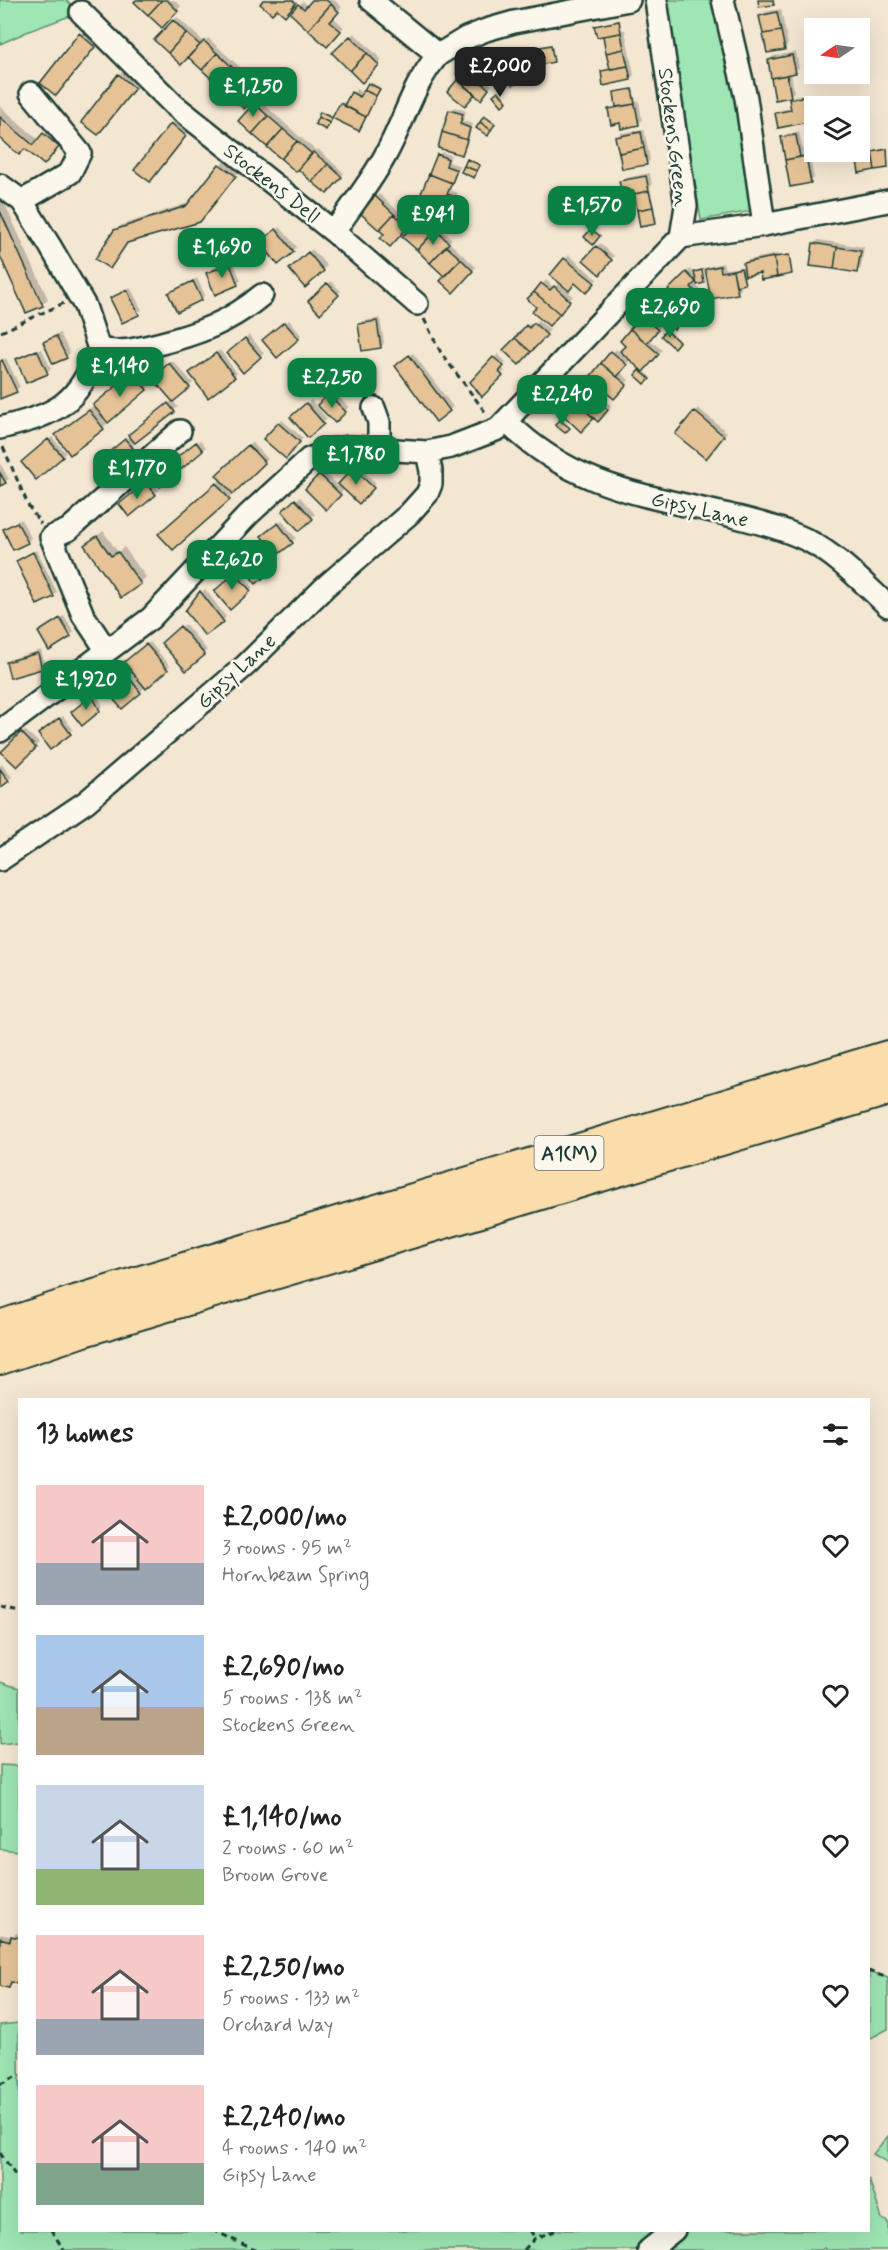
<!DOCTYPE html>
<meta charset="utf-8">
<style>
body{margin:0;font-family:Mynerve,sans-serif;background:#f6f6f6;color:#222;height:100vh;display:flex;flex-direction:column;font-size:22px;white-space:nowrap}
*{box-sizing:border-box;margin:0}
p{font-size:20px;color:#767676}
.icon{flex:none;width:33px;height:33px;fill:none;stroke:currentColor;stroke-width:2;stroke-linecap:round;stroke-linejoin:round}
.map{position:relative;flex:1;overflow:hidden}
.panel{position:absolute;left:18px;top:1398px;width:852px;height:834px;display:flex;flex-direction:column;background:#fff;border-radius:0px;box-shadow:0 6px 24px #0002}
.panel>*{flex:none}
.needle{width:39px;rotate:257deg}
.controls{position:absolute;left:804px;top:18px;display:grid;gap:12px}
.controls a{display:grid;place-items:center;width:66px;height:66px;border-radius:0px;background:#fff;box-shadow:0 6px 24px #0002;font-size:30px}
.price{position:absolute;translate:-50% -51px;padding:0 14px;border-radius:12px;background:#0b8043;color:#fff;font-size:20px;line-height:39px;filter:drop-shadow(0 2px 3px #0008)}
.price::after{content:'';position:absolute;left:50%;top:36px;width:18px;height:14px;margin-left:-9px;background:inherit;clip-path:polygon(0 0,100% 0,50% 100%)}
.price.on{background:#222;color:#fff}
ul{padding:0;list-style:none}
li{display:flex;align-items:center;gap:18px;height:150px;padding:0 18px}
li span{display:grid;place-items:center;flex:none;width:168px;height:120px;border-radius:0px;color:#555}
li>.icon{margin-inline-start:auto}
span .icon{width:72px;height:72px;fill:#fffc;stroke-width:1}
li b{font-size:26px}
h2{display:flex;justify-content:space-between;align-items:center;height:72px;padding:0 18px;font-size:26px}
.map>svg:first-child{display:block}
</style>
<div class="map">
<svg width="888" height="2250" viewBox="0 0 888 2250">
<rect width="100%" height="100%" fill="#f4e7d2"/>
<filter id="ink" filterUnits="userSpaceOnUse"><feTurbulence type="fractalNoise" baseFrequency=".0167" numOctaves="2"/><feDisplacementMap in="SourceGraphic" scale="12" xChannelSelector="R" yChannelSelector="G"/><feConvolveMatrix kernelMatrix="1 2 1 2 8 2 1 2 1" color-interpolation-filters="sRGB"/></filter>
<g filter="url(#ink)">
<!-- green -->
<path fill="#9ee6b3" stroke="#5e9274" stroke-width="1.5" d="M0,0H65L81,12L29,31L0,44Z
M664,0H715L740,105L752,211L701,220Z
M0,1682L19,1688V1742L0,1744Z
M0,1765L19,1766V1851L0,1849Z
M869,1971L888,1978V2029L869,2039Z
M19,2023L20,2230H868L869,2179L882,2219L888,2222V2250H826L824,2248L821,2250H0V2025Z
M888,2136V2163L873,2154Z"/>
<!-- shadow -->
<path fill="#0003" d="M134,0H174L181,6L162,26Z
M314,0H334L342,7L333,17L344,27L327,45L292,13L303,1L308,7Z
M781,9L788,44L785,48L761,16L764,12Z
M177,17L204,42L208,38L262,87L244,106L188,55L156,40Z
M620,20L622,30H625L634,75L630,79L602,71L611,67L604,34L596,26Z
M86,29L100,40L62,88L80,34Z
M354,33L382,60L362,81L335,53Z
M519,49L523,60L530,58L535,73L531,77L510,72L488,74L484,79L492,85L485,94L470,65L474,62L488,73L484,63L488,59Z
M796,52L799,68L791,72L794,92L790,95L777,98L769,60L773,56Z
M125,69L140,81L104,128L119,75Z
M370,82L380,87L362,126L359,130L333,116L327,127L322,113L323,112L334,117L341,104L345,101L348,102L356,89L364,94Z
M633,88L636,101H639L642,120L639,124L621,121L609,109L611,107V110L618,108V105L612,106L618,105L617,92Z
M500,91L507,99L502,104L495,95Z
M807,94L811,117L807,121L777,114L780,110L792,108L791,100L794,96Z
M259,100L316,151L318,149L344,173L326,192L240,121Z
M0,106L39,140L50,128L64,140L49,157L0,136Z
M454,107L466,111L463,121L473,124L465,150L461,154L451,111Z
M486,116L495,122L489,132L485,117Z
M175,120L189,131L153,176L172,124Z
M644,129L650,160L647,163L617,137L621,133Z
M799,132L804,154L809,153L814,178L810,182L791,186L782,138L786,134Z
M888,148V167L861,172L859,154Z
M442,152L451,155L449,162L460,166L450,190L458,193L451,206L422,195L438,155Z
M226,159L240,170L206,214L129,241L110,267L115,231L122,225L191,202Z
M650,173L652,186L650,188L657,221L655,222L634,189L621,182L625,178Z
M0,193L48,299L42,305L0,252Z
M379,194L406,218L414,210L418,214L390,245L386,234L362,213Z
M422,217L437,231L440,228L452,239L449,242L476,267L453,291L447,276L404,236Z
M280,227L297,247L293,251L266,239Z
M818,240L864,247L861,268L857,271L815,244Z
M600,243L614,256L603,269L585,260Z
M312,249L327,266L305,285L291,269Z
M777,254L778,256L790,254L792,273L761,272L744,275L745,282L740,284L741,289L737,293L707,270L711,266L723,263L725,269L745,267L744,264L748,260Z
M569,255L597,279L590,287L575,282L562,283L560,285L573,296L552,321L529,299L546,280L554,288L560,282L552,275Z
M233,261L241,280L237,284L208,273L212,270Z
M690,269L694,274L703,270L705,280L703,282L697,279L693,283L701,290L688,303L670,290Z
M197,278L205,295L201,299L170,293Z
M331,281L341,291L320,311L311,301Z
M130,287L142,310L123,321L112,299Z
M666,293L688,311L677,324L663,297Z
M647,313L661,326L649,339L662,350L643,370L650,377L645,382L637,375L642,369L631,359L620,372L629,380L618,394L591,378L616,349L621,353L627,346L622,341Z
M380,318L384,343L381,347L360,325L363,321Z
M289,320L301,335L298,338L268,337Z
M538,320L550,330L519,363L505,350L531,322L534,325Z
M668,330L679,340L674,346L663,336Z
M60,333L70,353L66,357L45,342Z
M249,335L264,353L243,371L229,353Z
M42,349L51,369L47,372L18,360Z
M220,350L237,373L234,376L195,370Z
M413,353L453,407L449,410L400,362Z
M498,354L506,362L501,367L505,371L482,395L472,382Z
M6,358L20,387L0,398V361Z
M346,359L359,377L355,380L336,367Z
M173,361L193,383L173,401L178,407L134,442L135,443L132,447L98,462L173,400L158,374Z
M137,370L150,385L108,420L99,409L97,411L107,424L103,428L61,432Z
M589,386L611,406L598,420L594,416L564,413Z
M333,392L349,407L335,421L319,405Z
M311,400L327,419L308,436L296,413Z
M698,408L727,432L709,453L695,412Z
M282,420L303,438L286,457L265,439Z
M52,437L66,453L62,456L27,459Z
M200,440L206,447L202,450L158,474Z
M252,442L268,459L234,491L235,493L229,498L173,548L166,528L221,479L218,475Z
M0,463L9,479L0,485Z
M358,466L376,483L359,501L345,489L326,508L307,489L324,472L338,486Z
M151,480L159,490L130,515L125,501Z
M300,497L315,514L300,529L284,511Z
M21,519L31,538L27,542L5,529Z
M282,521L296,538L276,554L267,533Z
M103,531L118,552L124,547L146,577L140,583L86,545Z
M263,544L278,564L274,567L245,558Z
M37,550L57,592L53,596L18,561Z
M240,571L253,587L250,590L220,588Z
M205,589L226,617L223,621L187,611Z
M64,616L74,632L70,636L40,632Z
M185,624L207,650L186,669L164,643Z
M150,642L170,666L122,707L113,688L133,671L130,659Z
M41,650L45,664L41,668L7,662L11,659Z
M96,693L103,706L99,710L77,709Z
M63,716L73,729L70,732L43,731Z
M25,730L39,743L17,765L3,752Z
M2,764L12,777L0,786V766Z
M16,1933H20V1983L13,1981L9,1987L0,1978V1934L12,1937Z"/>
<!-- building -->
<path fill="#e5c397" stroke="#1f3d34" stroke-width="1.5" d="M136,0H162L148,15L134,2Z
M162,0H167L178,11L162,28L148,15Z
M263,0H292L296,3L285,16L277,9L272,14L260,4Z
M312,0H326L331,4L308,30L290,13L298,4L304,9Z
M758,0H773L774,5L759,7Z
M331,4L339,12L330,22L341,31L327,47L308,30Z
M777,12L781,31L763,34L759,16Z
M173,20L186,33L168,53L154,40Z
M619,21L621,33L597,37L594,26Z
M781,31L785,50L767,53L763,34Z
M79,33L95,47L56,96L40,83Z
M186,33L200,45L181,65L168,53Z
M621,33L624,49L606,53L603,36Z
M350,36L367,53L350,71L332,53Z
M204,41L217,53L202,70L188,57Z
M551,45L554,62L539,65L535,48Z
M624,49L628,66L610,69L606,53Z
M515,51L519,63L526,60L532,78L512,85L502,56Z
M217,53L231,66L216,83L202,70Z
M367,53L379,65L362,83L350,71Z
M792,55L796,73L771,78L768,60Z
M502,56L509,74L489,81L483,63Z
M469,64L486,78L482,83L489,89L481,100L457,80Z
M231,66L245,79L230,96L216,83Z
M628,66L631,80L603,86L601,71Z
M118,74L135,88L98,135L81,122Z
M787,75L791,97L775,100L771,78Z
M245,79L259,92L244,109L230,96Z
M457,80L475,94L465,106L447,92Z
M368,83L380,89L376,96L364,90Z
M632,89L635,104L616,107L614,92Z
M364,90L376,96L366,117L344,106L351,92L360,97Z
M498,91L507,102L502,106L493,95Z
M803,97L808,122L778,128L775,113L791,110L789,99Z
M254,103L268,116L252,134L238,121Z
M340,103L366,117L359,131L332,118Z
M635,104L639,125L621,129L620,123L611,125L608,109Z
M449,110L463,114L460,124L470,128L467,140L442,132Z
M320,112L332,118L330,123L318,117Z
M268,116L283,129L267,147L252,134Z
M484,116L495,124L491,130L480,122Z
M0,117L33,145L43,133L59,147L44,165L25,149L19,155L0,138Z
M318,117L330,123L326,130L315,124Z
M480,122L491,130L488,136L476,128Z
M171,123L186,136L150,182L134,170Z
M283,129L297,141L281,159L267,147Z
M442,132L467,140L462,155L438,148Z
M641,132L644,148L619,153L615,137Z
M796,135L800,157L785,160L781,137Z
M297,141L312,154L296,172L281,159Z
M644,148L647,165L622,169L619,153Z
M887,149L888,168L875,170L872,152Z
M313,152L328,164L312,182L298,169Z
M872,152L875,170L859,173L856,154Z
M437,154L448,159L446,166L457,170L452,183L429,174Z
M806,156L811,183L790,187L785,160Z
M467,159L480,165L477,171L464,166Z
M219,164L236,176L200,222L127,243L110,269L95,259L114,230L186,206Z
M328,164L342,177L327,194L312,182Z
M464,166L477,171L474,178L461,172Z
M429,174L452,183L447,194L455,197L451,208L420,196Z
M646,176L649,191L634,194L633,191L622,193L619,181Z
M649,191L653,207L637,210L634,194Z
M375,196L394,214L379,230L360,213Z
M653,207L656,224L640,227L637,210Z
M0,211L43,306L26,313L0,256Z
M409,213L416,218L390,247L380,238L384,234L379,230L394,214L402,221Z
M418,220L432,234L417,250L402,237Z
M276,229L294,252L278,265L260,242Z
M591,229L600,236L593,245L584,237Z
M436,230L449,243L430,263L417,250Z
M813,243L837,247L834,269L810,266Z
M446,246L461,259L444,276L430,263Z
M596,246L612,260L600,275L583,260Z
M837,247L861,251L857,273L834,269Z
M308,252L324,271L305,288L289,269Z
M789,255L792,274L777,277L774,257Z
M774,257L777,277L761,280L760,273L745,276L743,263Z
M564,258L595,283L586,293L575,283L569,291L550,275Z
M461,259L473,271L453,293L440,281Z
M230,264L238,285L215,295L206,273Z
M720,266L721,272L733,270L738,294L711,299L705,269Z
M741,268L745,284L736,286L733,270Z
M702,270L704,283L697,285L694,272Z
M686,272L696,282L691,287L698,295L688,306L680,298L678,300L668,290Z
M193,281L202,300L177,312L168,293Z
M327,283L339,295L320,314L308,301Z
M541,283L550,290L554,286L570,301L560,314L534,292Z
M127,290L139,315L122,323L110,298Z
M534,292L560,314L549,326L532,312L536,307L527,299Z
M662,296L685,315L674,330L650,310Z
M642,316L658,330L647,343L630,329Z
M377,321L381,348L362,351L358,324Z
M284,322L299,339L277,358L262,340Z
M534,323L547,335L531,352L515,338L526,325L529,328Z
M630,329L659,354L643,372L620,351L625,346L620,341Z
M666,330L679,342L674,348L661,336Z
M56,336L67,358L53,364L43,342Z
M245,338L261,357L243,373L227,353Z
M515,338L531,352L519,365L503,350Z
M37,350L48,374L26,383L16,359Z
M611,351L627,365L617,377L601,363Z
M216,353L235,377L208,398L189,373Z
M409,355L450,411L436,422L395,366Z
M493,357L504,366L499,372L503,376L482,397L470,382Z
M2,360L17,392L0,399V362Z
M341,361L356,381L345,390L330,370Z
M169,363L190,388L173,402L152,378Z
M601,363L627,385L614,399L589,378Z
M639,370L650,379L645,384L635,375Z
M133,372L147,390L108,423L93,405Z
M584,388L608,410L598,422L574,400Z
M328,394L346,412L335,423L317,405Z
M574,400L594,418L581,432L562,414Z
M168,403L175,412L135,443L128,435Z
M306,403L324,424L308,438L290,417Z
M89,410L104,429L70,455L55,435Z
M694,411L724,436L706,459L675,434Z
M560,420L570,428L565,433L555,425Z
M278,423L300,442L286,459L263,439Z
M48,439L63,457L36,480L21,462Z
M125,439L133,448L100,474L93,465Z
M196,442L203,451L160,487L152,477Z
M248,445L265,463L233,494L216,475Z
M353,468L374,488L359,504L338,484Z
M0,473L6,483L0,486Z
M319,474L341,495L326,510L305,489Z
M146,482L156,495L129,517L119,504Z
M216,483L230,500L173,550L158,534Z
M295,499L313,519L299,531L282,511Z
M17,522L28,543L13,550L3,529Z
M278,523L293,543L276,556L261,536Z
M97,536L111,556L118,552L141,584L121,598L84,545Z
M259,547L275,568L256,584L239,562Z
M33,552L54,597L37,605L16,561Z
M235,573L251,591L230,610L214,591Z
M200,591L224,622L205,636L185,611Z
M60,618L71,637L49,651L38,632Z
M180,626L205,655L186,671L161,643Z
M146,644L168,670L146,689L124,662Z
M38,653L42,669L10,678L6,662Z
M127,675L141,693L122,709L107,692Z
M92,695L100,711L82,726L71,712Z
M59,718L71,734L50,750L38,734Z
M21,732L36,748L17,767L1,752Z
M0,769L9,781L0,788Z
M11,1936L20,1938V1985L11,1982L9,1988L0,1986V1938L10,1941Z"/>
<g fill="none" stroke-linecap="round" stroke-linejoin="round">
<defs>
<path id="minor" d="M371,0L438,55L466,38L486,30L514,22L629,0
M723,0L746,98L764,225
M81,12L174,105L334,232L417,304
M0,185L22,201L50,246L85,306L99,349
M22,201L70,173L80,153L31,93
M334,232C351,206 372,181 386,154C405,119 412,86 438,55
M681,237L764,225L888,201
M99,349C120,354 137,349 158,344C198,334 230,322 262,295
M374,408L379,422V450
M507,422C572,487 644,495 729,515C756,522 782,528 807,540C838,556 862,582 888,606
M0,428C57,414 76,406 99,349
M107,651L83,615L51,537L68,530L180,431
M0,731L151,618L248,515L309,459L335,449L349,447L427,452L451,447L498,429L681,237L686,206L656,0
M0,860L86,802L246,665L326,586L409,514L427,494L431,484V471L427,452
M649,2250L674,2230"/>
<path id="highway" d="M0,1327L75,1302L888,1057
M0,1358L80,1331L888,1089"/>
</defs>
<!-- minor casing -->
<use href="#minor" stroke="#1f3d34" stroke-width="26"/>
<!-- highway casing -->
<use href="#highway" stroke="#1f3d34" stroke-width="36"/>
<!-- path -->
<path stroke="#1f3d34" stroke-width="3" stroke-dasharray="6 4.5" stroke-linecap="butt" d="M424,319L441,353L486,413
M1,332L64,303
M3,447L29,507L41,524
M0,1607L20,1611
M868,1971L888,1978
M0,2084L20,2075
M0,2153L20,2182
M51,2230L64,2250
M213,2230L255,2250
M530,2230L535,2238
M524,2250L535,2238L557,2230"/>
<!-- minor -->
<use href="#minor" stroke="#fbf7ec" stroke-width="21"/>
<!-- highway -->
<use href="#highway" stroke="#faddab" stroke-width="32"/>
</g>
</g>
<g text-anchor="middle" stroke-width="5" stroke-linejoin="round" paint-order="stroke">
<!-- shield labels -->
<rect fill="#fbf7ec" stroke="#61756b" stroke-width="1.5" x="534.5" y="1136" width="69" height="34" rx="4.5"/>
<g font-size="20" font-weight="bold" fill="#1f3d34">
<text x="569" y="1160">A1(M)</text>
</g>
<!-- street labels -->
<g font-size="21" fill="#1f3d34" stroke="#fbf7ec">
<text transform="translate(674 137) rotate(83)" y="7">Stockens Green</text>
<text transform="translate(272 183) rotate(38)" y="7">Stockens Dell</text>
<text transform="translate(700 509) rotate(13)" y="7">Gipsy Lane</text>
<text transform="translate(236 671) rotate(-43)" y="7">Gipsy Lane</text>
</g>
</g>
</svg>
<div class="controls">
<a><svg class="needle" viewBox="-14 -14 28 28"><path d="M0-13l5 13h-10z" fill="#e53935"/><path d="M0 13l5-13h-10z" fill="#767676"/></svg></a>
<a><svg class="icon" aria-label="layers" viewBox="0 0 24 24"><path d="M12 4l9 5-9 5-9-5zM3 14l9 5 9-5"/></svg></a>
</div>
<b class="price on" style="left:500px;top:98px">£2,000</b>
<b class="price" style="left:253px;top:118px">£1,250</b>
<b class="price" style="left:592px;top:237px">£1,570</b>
<b class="price" style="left:433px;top:246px">£941</b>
<b class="price" style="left:222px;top:279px">£1,690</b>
<b class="price" style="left:670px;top:339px">£2,690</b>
<b class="price" style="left:120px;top:398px">£1,140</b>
<b class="price" style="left:332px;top:409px">£2,250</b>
<b class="price" style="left:562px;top:426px">£2,240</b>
<b class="price" style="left:356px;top:486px">£1,780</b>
<b class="price" style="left:137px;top:500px">£1,770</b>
<b class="price" style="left:232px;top:591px">£2,620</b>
<b class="price" style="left:86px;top:711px">£1,920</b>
<section class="panel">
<h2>13 homes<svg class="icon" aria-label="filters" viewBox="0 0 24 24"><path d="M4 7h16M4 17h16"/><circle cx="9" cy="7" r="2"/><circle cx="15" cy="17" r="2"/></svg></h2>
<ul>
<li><span style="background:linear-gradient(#f6c9c9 65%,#9aa5b1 0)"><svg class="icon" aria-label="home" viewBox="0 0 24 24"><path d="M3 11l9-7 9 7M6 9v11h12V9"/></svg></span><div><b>£2,000/mo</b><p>3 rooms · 95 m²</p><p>Hornbeam Spring</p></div><svg class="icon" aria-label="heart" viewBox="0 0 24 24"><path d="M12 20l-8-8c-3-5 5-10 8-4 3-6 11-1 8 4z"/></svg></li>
<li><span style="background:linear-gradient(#a9c7e8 60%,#b9a48a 0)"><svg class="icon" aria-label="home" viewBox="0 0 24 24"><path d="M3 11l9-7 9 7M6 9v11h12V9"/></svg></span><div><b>£2,690/mo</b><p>5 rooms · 138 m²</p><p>Stockens Green</p></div><svg class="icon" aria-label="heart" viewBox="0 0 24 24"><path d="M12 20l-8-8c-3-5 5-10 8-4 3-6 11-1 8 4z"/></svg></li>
<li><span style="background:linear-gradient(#c9d6e8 70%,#8fb573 0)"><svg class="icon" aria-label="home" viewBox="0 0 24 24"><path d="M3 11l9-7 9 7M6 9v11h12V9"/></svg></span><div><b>£1,140/mo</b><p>2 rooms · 60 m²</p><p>Broom Grove</p></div><svg class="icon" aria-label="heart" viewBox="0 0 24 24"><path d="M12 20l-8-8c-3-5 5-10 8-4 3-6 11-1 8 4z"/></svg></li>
<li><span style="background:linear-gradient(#f6c9c9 70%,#9aa5b1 0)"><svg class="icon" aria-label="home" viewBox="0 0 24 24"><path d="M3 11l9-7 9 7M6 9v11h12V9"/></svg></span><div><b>£2,250/mo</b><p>5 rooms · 133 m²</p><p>Orchard Way</p></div><svg class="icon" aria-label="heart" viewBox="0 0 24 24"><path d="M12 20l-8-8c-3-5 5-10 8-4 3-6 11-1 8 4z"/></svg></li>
<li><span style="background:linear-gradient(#f6c9c9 65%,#7fa58c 0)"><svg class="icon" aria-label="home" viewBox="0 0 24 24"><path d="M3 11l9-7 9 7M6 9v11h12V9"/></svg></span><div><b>£2,240/mo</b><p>4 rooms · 140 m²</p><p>Gipsy Lane</p></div><svg class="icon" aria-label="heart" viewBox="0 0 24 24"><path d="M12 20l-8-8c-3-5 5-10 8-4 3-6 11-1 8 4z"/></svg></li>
</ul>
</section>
</div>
